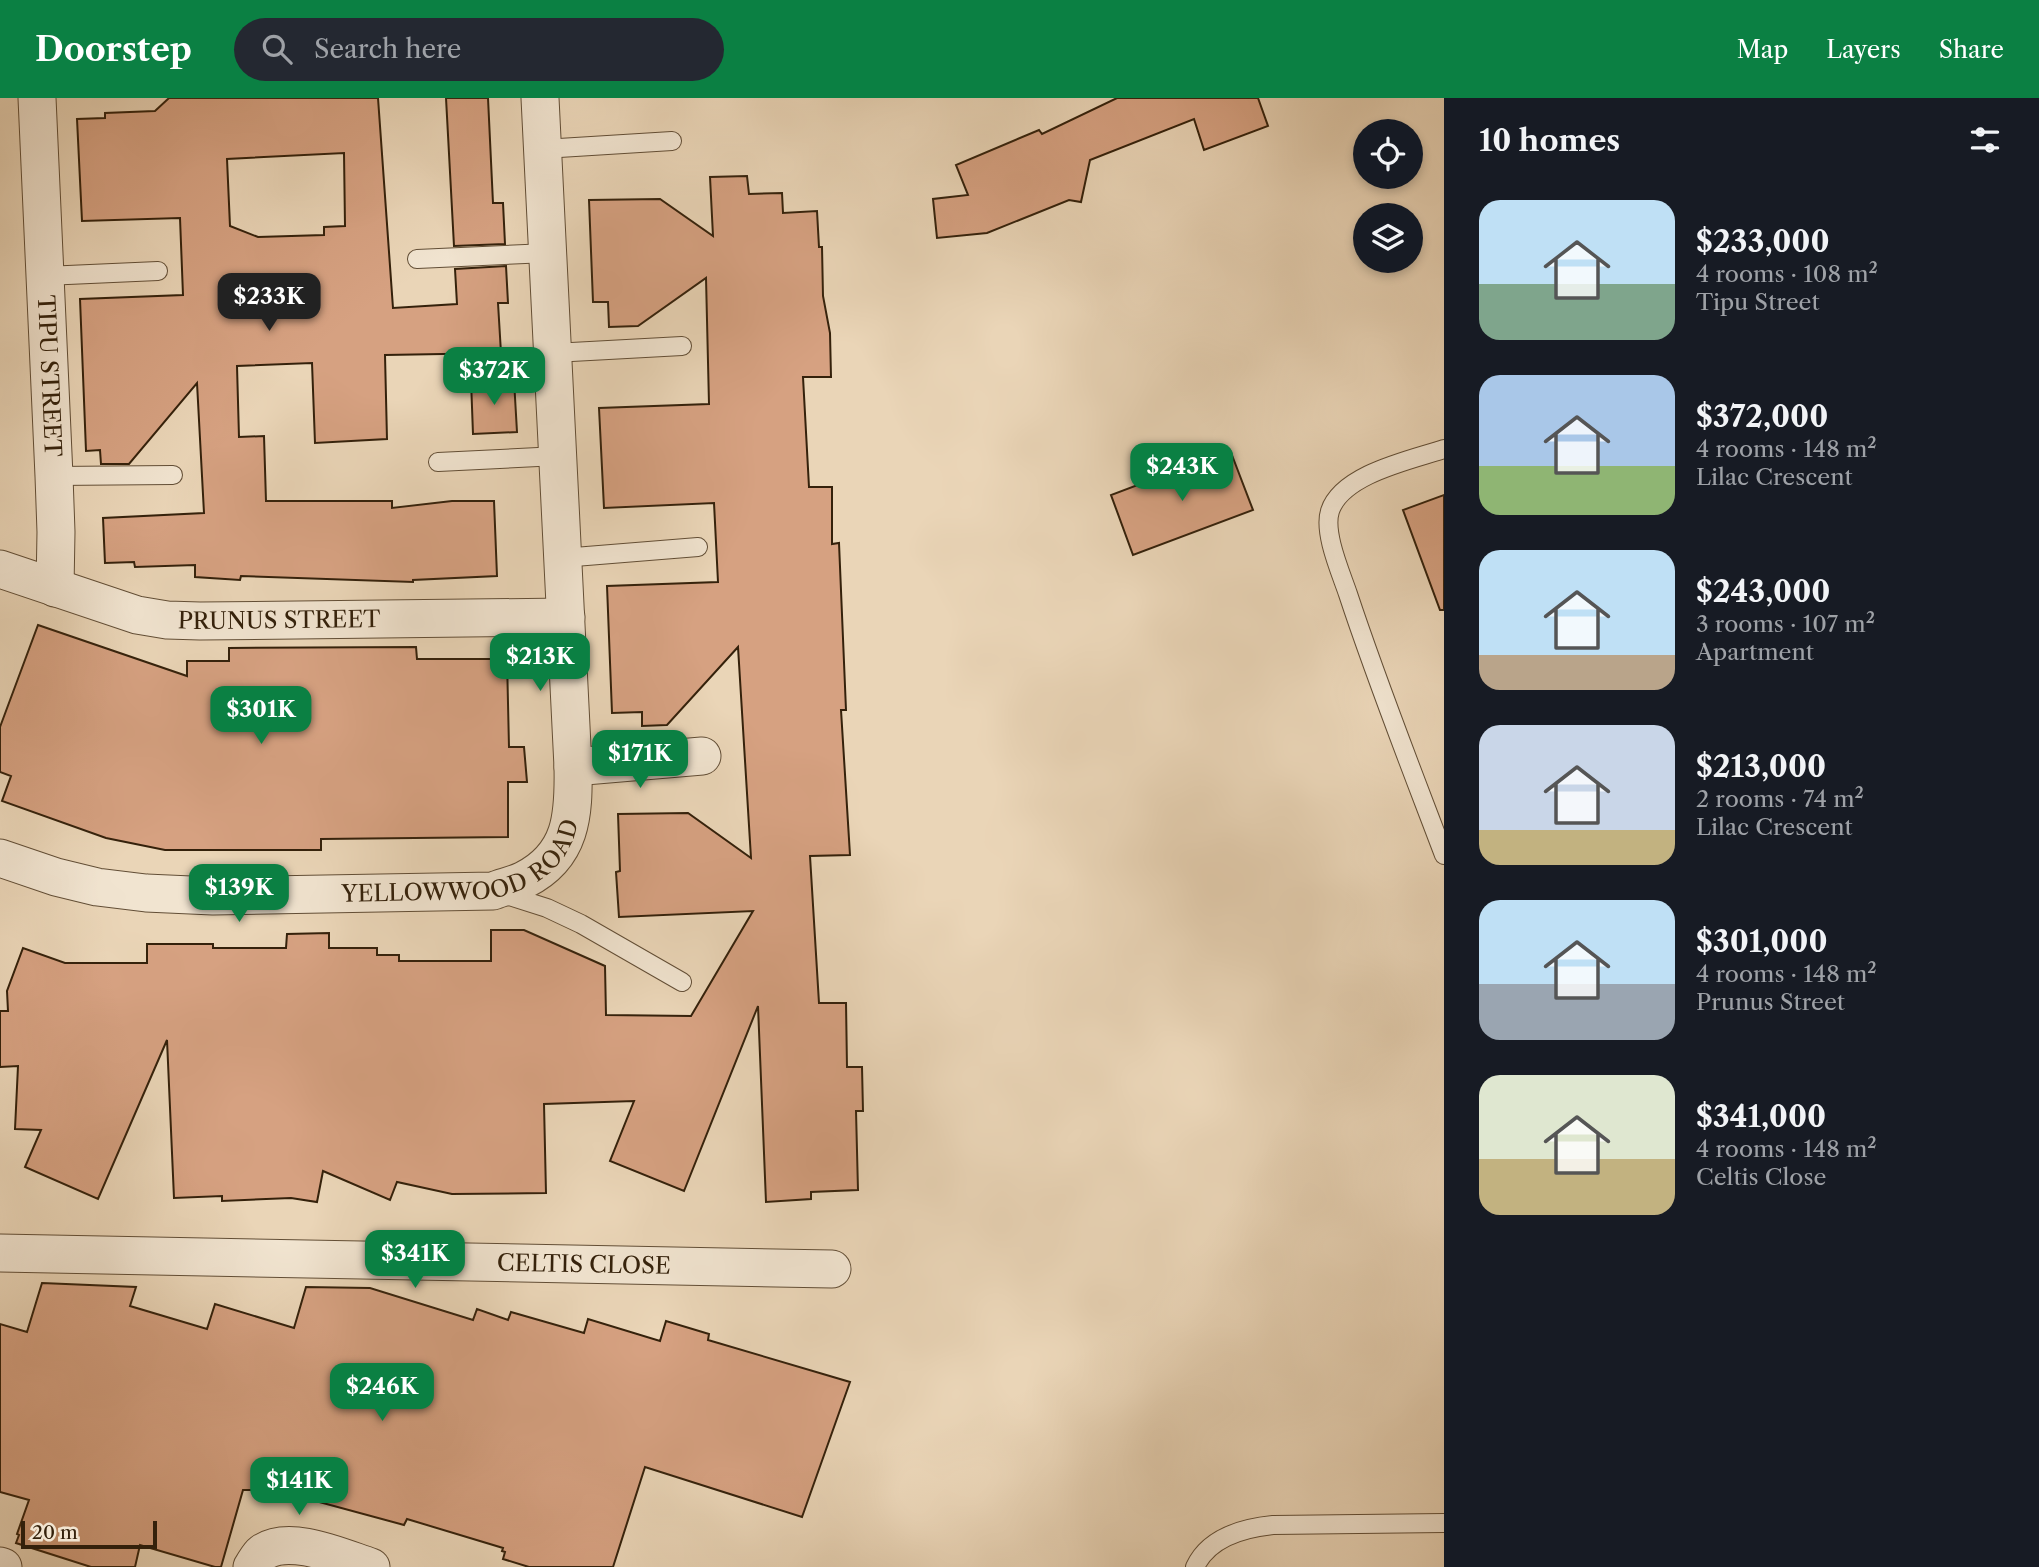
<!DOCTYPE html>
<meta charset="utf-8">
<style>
body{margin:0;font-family:"Libre Caslon Text",serif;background:#242831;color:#f1f3f6;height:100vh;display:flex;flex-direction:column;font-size:26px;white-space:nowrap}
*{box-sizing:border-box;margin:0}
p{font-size:23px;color:#9ea1a6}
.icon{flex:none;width:38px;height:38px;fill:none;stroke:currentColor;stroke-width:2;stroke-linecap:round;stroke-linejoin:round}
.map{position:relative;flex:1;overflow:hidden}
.panel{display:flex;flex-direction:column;background:#171b24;width:595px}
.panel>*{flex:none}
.tools{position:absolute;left:1353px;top:21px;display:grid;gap:14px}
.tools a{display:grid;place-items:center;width:70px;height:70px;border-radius:50%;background:#171b24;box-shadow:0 4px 10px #0003;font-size:35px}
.scale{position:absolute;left:21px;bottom:18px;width:136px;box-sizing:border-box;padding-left:7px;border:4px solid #34210b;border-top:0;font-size:19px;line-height:24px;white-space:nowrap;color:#34210b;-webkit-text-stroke:5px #f1e4d0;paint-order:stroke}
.price{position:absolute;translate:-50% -60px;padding:0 16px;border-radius:14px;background:#0b8043;color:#fff;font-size:23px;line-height:46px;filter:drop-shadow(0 2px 4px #0008)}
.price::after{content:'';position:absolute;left:50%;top:42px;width:21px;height:16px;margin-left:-10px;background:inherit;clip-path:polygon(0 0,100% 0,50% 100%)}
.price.selected{background:#222;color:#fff}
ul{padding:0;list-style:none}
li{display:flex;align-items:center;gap:21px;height:175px;padding:0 35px}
li span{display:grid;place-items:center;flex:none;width:196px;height:140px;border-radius:21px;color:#555}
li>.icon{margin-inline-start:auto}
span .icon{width:84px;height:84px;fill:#fffc;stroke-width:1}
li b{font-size:30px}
h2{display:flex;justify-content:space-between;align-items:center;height:84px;padding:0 35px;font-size:30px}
header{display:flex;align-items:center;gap:42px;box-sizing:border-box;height:98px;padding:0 35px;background:#0b8043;color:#fff}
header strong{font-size:33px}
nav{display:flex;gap:38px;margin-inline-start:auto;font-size:24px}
.search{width:490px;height:63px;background:#242831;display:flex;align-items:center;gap:18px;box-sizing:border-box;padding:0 24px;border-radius:38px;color:#9ea1a6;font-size:26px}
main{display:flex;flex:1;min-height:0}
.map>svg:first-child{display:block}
</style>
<header>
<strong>Doorstep</strong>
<div class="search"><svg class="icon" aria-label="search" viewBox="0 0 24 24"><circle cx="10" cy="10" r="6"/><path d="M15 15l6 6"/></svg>Search here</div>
<nav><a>Map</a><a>Layers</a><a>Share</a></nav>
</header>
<main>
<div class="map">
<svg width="1444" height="1469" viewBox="0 0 1444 1469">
<rect width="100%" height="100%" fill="#ead5b7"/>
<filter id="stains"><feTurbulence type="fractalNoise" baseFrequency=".00286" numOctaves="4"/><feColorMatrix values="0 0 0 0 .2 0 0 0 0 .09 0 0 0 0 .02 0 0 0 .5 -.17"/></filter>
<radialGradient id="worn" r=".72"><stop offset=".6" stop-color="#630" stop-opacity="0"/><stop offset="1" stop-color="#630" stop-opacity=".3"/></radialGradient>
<!-- building -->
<path fill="#d6a181" stroke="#34210b" stroke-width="2" fill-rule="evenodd" d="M169,0H378L393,210L457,206L455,171L506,168L508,205H498L501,255L385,257L387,341L315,345L312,265L237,268L239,339L264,338L266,403H392V410L452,403H494L497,478L413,482V484L241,478L240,482L195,479V467L135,469L134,464L105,465L103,420L204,415L197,285L129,366H101L100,352L86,353L80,201L183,197L180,120L82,123L77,21L105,20V15L155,13ZM344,55L345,128L324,129V137L258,139L230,128L227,61Z
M446,0H488L493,105H503L505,146L454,148Z
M1117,0H1258L1268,28L1204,52L1194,21L1090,62L1081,104L1069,102L987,135L937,140L933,101L968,97L956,67L1039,32L1042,36Z
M747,78L749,96L782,95L783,115L817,113L819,149H822L823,198L830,235L831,279H803L809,389H832V446L839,445L846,612H841L850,757L810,758L819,905H846L847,969H862L863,1013H856L858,1092L811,1094V1101L766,1104L758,908L684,1093L610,1063L634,1003L544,1006L546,1095L452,1096L397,1084L390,1102L323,1073L317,1104L291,1100L222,1103V1098L174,1100L167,942L98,1101L25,1069L41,1032L15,1031L18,968L0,969V913H8L7,893L23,850L65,865H147V846H213V850H286L287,836L329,835V850H377V857H399V863H491V832H524L605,868L606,917L691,918L753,813L619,819L616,774L620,773L618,716L688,715L751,760L738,549L667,627L642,628V614L612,615L607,488L718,484L714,405L604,410L599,310L709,306L706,180L638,228L609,229L608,204H593L589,102L660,101L713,138L710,79Z
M471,282H514L517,334L473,336Z
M1230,352L1253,412L1133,457L1111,397Z
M1444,397V512H1440L1403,412Z
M38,527L187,578V563H229V550L416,549L417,561H507L509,649H524L527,684H508V739L321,741V752H165L106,740L2,703L11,678L0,674V629Z
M42,1185L136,1189L130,1208L207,1231L215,1206L294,1230L306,1189L370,1190L473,1222L477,1211L508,1222L511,1214L584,1235L588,1221L660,1243L666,1223L709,1236L708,1242L850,1284L802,1419L645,1369L613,1469H529L503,1461L505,1454L502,1453L503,1450L407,1421L404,1427L275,1392H243L221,1469H215L140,1447L135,1469H91L16,1445L19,1437L17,1436L29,1402L0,1394V1226L27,1234Z"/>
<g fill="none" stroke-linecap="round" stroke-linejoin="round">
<defs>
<path id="lane" d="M543,51L672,43
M417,161L548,155
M45,178L158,173
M553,255L682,248
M1444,351C1411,362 1342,376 1330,413C1323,435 1341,475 1348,496C1377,584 1411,670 1444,757
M438,364L558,358
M54,378L173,377
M562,460L698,449
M503,796L547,810L581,826L682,884
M1195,1469C1209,1439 1243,1430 1273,1427L1444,1425"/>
<g id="street">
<path id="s1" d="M37,0L54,378L56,434L55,490"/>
<path id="s2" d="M0,471L137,517L167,522L200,523L566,519"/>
<path d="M573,669L702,658"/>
<path id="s3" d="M0,760L56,779L97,789L146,795L213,798L493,793C503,789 514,787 524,782C572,758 574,717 573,669L540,0"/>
<path id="s4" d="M0,1155L832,1171"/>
<path d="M0,1468L3,1469"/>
<path d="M252,1469C255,1465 258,1458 262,1455C289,1435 343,1460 371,1469"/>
</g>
</defs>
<!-- lane casing -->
<use href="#lane" stroke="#624e36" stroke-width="20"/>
<!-- street casing -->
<use href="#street" stroke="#624e36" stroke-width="39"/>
<!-- lane -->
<use href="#lane" stroke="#f1e4d0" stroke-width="18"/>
<!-- street -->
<use href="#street" stroke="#f1e4d0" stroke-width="37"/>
</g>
<g text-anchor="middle" stroke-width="7" stroke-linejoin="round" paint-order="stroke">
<!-- street labels -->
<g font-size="23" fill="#34210b" stroke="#f1e4d0">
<text dy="8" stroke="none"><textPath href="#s1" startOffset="278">TIPU STREET</textPath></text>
<text dy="8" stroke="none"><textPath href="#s2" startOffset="287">PRUNUS STREET</textPath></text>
<text dy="8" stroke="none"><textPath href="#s3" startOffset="478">YELLOWWOOD ROAD</textPath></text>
<text dy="8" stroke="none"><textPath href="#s4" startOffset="584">CELTIS CLOSE</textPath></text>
</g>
</g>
<rect width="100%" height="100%" filter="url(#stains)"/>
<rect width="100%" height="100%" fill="url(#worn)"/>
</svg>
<div class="tools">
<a><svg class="icon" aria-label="locate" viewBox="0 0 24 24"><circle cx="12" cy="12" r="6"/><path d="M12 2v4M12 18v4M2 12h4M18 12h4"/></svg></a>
<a><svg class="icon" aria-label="layers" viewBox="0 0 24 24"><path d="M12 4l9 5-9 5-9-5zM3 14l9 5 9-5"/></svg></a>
</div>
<div class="scale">20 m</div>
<b class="price selected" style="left:269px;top:235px">$233K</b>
<b class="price" style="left:494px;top:309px">$372K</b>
<b class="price" style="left:1182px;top:405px">$243K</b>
<b class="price" style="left:540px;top:595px">$213K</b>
<b class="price" style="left:261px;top:648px">$301K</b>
<b class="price" style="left:640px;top:692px">$171K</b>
<b class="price" style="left:239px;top:826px">$139K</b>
<b class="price" style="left:415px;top:1192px">$341K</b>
<b class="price" style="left:382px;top:1325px">$246K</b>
<b class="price" style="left:299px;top:1419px">$141K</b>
</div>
<section class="panel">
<h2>10 homes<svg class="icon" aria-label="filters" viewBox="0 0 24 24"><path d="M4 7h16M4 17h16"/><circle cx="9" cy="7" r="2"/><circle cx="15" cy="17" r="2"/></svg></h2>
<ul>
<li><span style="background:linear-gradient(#bfe0f5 60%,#7fa58c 0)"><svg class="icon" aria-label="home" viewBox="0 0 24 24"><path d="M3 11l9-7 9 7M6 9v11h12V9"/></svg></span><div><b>$233,000</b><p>4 rooms · 108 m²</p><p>Tipu Street</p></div></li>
<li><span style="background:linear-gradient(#a9c7e8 65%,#8fb573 0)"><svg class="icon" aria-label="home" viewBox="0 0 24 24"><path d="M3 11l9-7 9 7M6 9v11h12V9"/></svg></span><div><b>$372,000</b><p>4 rooms · 148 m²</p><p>Lilac Crescent</p></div></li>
<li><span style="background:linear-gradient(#bfe0f5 75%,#b9a48a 0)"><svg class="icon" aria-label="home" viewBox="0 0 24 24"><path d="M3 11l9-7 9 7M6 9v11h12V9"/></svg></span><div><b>$243,000</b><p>3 rooms · 107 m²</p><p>Apartment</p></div></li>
<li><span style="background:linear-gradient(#c9d6e8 75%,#c2b280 0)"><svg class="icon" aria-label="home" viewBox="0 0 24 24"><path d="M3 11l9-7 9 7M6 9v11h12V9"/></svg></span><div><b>$213,000</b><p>2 rooms · 74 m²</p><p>Lilac Crescent</p></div></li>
<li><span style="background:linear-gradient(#bfe0f5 60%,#9aa5b1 0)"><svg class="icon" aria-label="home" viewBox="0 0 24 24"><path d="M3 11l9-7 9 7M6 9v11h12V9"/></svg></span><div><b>$301,000</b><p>4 rooms · 148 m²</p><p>Prunus Street</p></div></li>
<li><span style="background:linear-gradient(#dfe7d0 60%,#c2b280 0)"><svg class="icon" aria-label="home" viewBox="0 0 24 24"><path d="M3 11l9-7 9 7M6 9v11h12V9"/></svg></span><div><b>$341,000</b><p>4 rooms · 148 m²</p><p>Celtis Close</p></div></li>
</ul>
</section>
</main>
